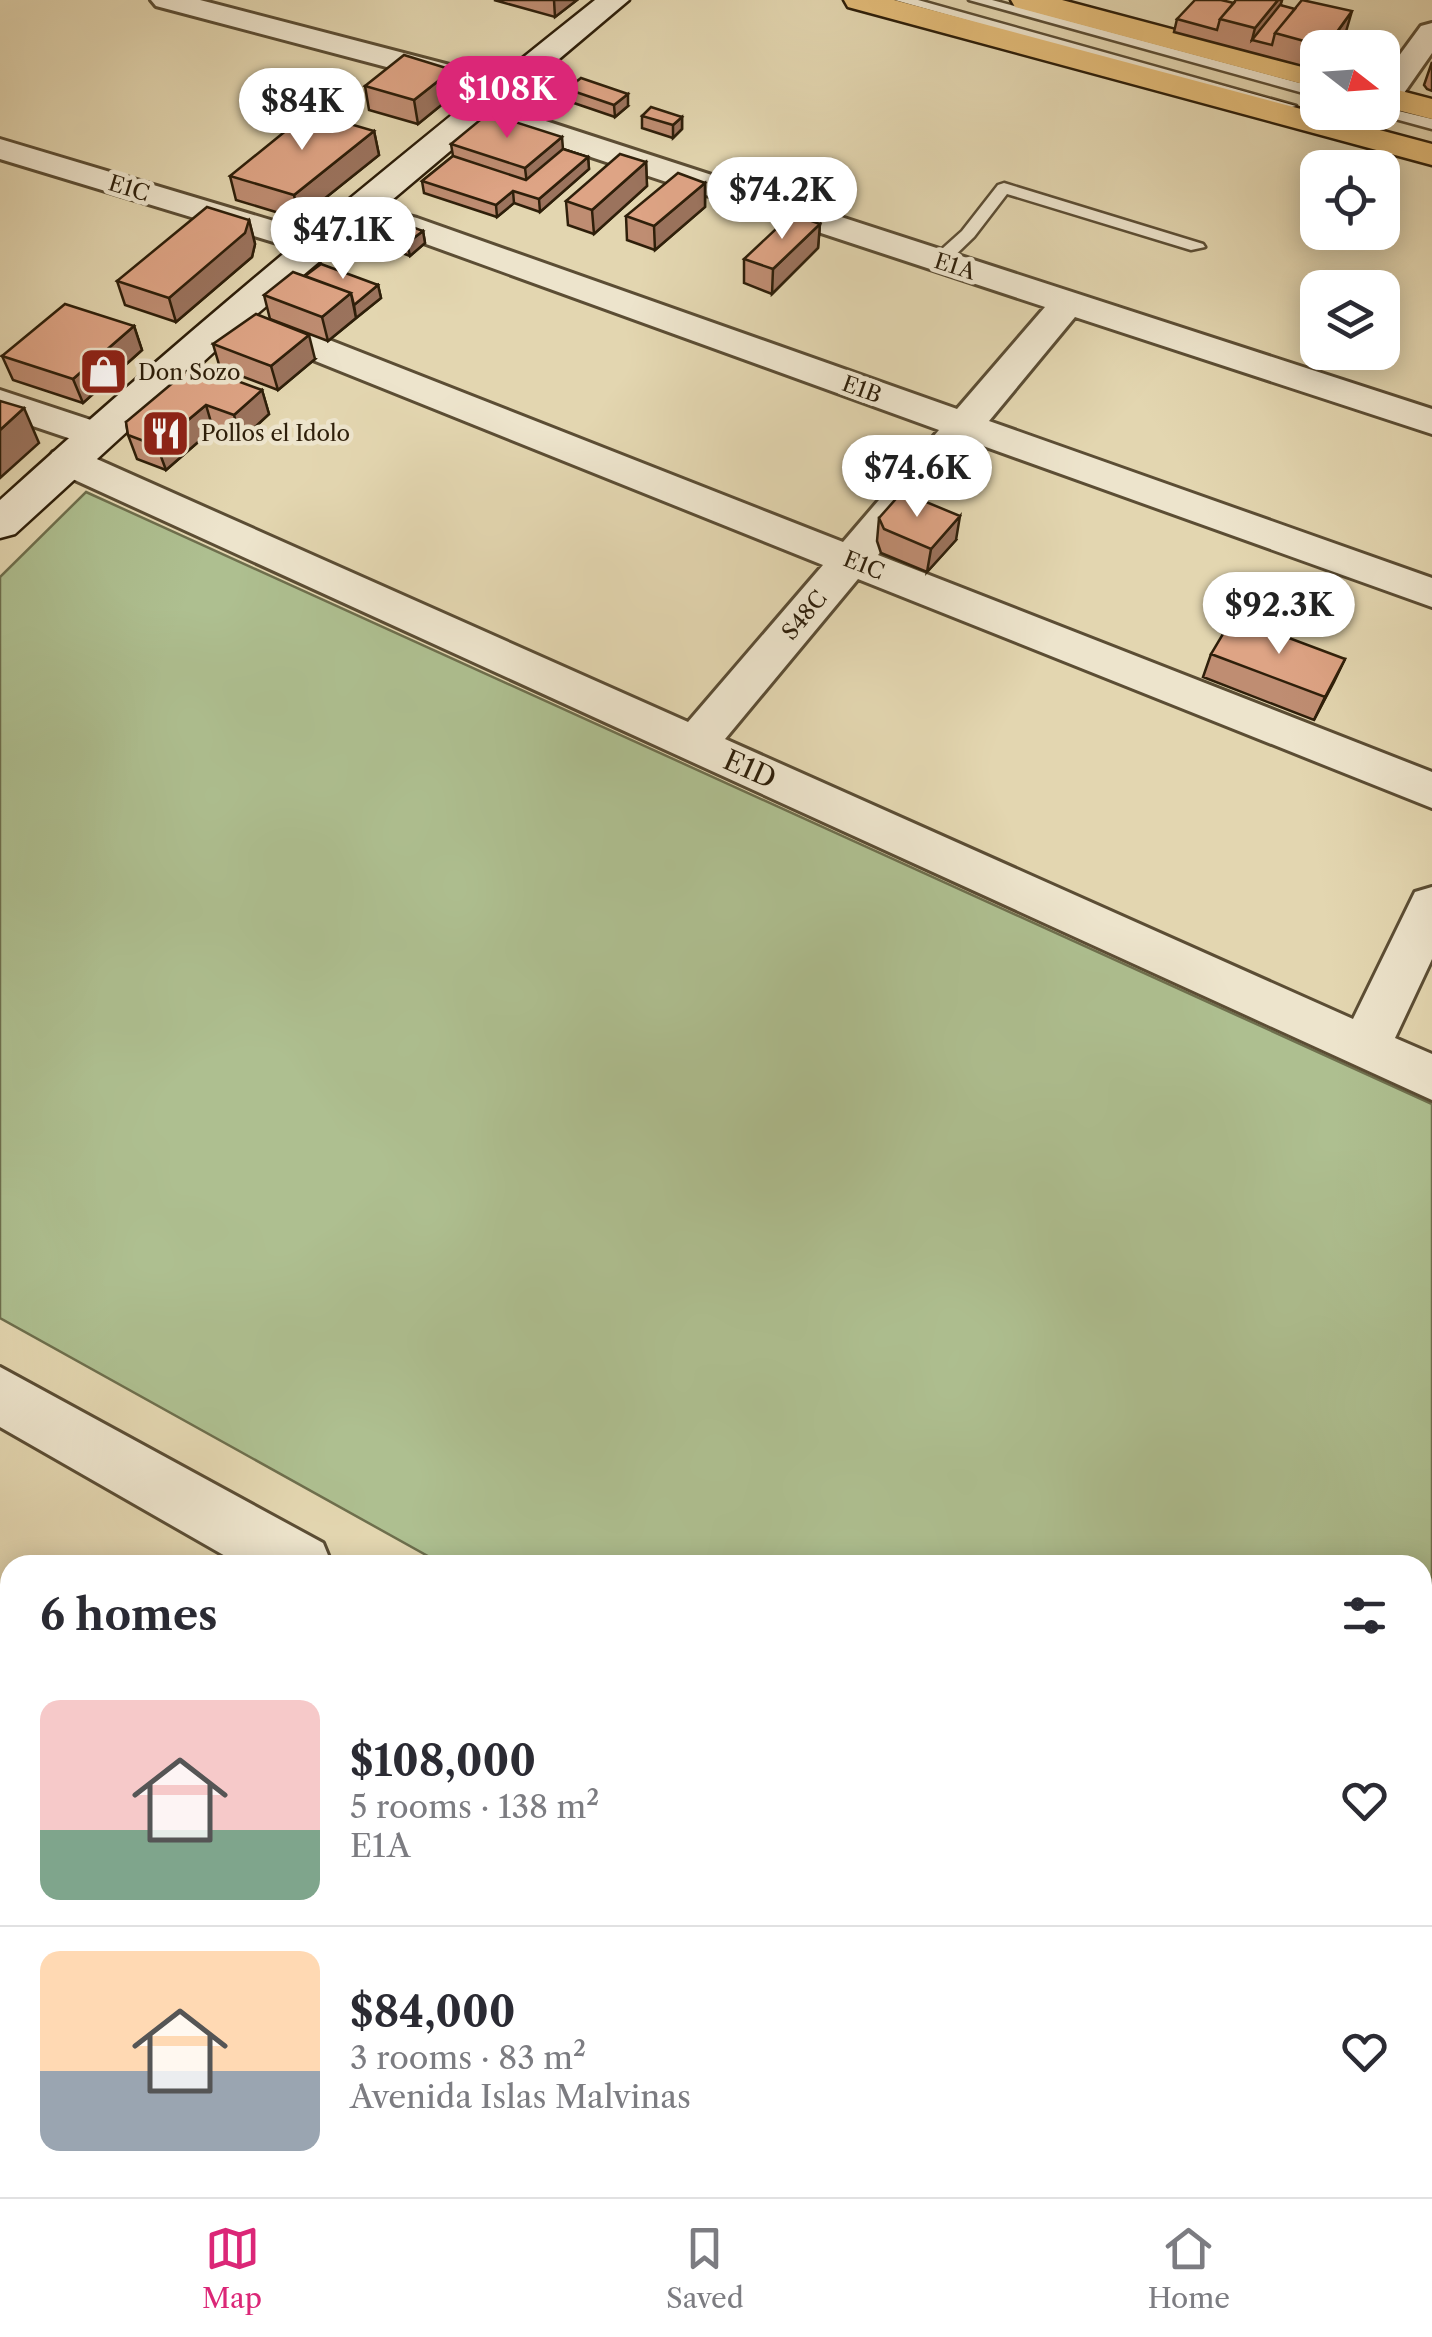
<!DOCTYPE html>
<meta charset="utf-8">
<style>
body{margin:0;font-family:"Libre Caslon Text",serif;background:#f2f2f3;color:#2b2b33;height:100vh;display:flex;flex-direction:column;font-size:38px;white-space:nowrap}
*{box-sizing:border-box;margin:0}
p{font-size:32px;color:#7c7c81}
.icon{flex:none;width:55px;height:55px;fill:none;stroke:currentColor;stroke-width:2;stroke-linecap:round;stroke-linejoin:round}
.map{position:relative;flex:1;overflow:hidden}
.panel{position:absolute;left:0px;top:1555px;width:1432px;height:642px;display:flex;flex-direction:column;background:#fff;border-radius:30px 30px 0 0;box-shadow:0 5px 25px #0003}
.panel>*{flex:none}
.needle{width:65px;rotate:107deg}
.tools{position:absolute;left:1300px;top:30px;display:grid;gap:20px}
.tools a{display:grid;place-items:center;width:100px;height:100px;border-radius:20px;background:#fff;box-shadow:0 5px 25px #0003;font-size:50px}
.price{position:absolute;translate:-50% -85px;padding:0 22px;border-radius:35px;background:#fff;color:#222;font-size:32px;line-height:65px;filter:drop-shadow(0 2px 5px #0008)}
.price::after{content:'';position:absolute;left:50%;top:60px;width:30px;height:22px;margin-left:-15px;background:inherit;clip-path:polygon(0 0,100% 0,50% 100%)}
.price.on{background:#db2777;color:#fff}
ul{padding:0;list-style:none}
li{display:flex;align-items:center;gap:30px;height:250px;padding:0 40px}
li+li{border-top:2px solid #e1e1e2}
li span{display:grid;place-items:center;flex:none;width:280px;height:200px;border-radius:20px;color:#555}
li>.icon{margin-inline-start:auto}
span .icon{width:120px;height:120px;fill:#fffc;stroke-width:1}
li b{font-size:42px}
h2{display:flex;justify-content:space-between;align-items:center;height:120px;padding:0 40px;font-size:42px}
.tab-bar{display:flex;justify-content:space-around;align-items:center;height:140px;border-top:2px solid #e1e1e2;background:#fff;font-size:28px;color:#7c7c81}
.tab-bar a{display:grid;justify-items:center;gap:5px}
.tab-bar .on{color:#db2777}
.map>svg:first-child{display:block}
</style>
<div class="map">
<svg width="1432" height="2197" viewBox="0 0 1432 2197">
<rect width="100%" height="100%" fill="#e3d6b0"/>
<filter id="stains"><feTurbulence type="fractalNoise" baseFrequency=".002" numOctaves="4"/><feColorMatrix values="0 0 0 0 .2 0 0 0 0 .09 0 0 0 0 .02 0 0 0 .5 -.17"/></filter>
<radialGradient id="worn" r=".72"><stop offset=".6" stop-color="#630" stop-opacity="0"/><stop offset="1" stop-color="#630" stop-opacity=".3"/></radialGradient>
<!-- green -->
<path fill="#aebf90" stroke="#6e6f4d" stroke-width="2.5" d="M86,492L1432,1104V2116L1422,2110V1565H444L0,1318V577Z"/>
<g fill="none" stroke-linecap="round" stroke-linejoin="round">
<defs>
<path id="lane" d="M895,0H918L1296,106L1283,109Z
M969,0H992L1318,88V97Z
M1382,107L1432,119V129L1377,114L1382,112Z
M1004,183L1203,244L1205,247L1191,250L1007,194L974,237L945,265H933V257L962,231L998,185Z"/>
<path id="street" d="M151,0H200L515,82L520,89L515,96L504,98L156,6Z
M1432,23V53L1397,103L1382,105V79L1421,26Z
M478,99L1432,409V434L1075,317L989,421L1432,578V607L972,442L878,555L1432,772V808L858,579L725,739L1353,1019L1415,892L1432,887V959L1395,1038L1432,1054V1100L53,470L47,461L53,452L67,449L81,452L688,722L823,565L283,348L278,340L283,332L296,329L309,332L843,542L939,430L393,232L388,225L393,218L405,215L417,218L957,409L1045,307L467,116L462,109L467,102Z
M0,139L327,237L332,244L327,251L315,254L303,251L0,159Z
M0,390L109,426L114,435L109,444L95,447L0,415Z
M0,1367L323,1543L332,1565H241L0,1427Z
M1422,2159L1432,2163V2197H1368L1365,2188H1422Z"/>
<path id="secondary" d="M595,0H629L238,330L15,534L0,538V500C192,326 392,162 595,0Z"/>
<path id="primary" d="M844,0H894L1432,144V165L848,7Z
M1011,0H1062L1318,68V88L1015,7Z
M1382,86L1432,99V119L1382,106Z"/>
</defs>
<!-- lane casing -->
<use href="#lane" stroke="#5b4d34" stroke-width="5"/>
<!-- street casing -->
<use href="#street" stroke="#5b4d34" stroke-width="6"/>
<!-- secondary casing -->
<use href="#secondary" stroke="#2e1f0a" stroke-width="5"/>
<!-- primary casing -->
<use href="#primary" stroke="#2e1f0a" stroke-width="5"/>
<!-- lane -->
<use href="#lane" fill="#ede4cc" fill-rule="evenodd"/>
<!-- street -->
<use href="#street" fill="#ede4cc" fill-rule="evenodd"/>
<!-- secondary -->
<use href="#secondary" fill="#ede4cc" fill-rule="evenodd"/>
<!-- primary -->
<use href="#primary" fill="#e2bb78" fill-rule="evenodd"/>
</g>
<!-- wall -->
<path fill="#bf8d72" stroke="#2e1f0a" stroke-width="2.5" d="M494,0H577L555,17Z
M1236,0H1282L1280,5L1345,35L1335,48H1318V70L1174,32L1177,19L1234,3Z
M1432,62V91L1427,89L1424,85Z
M446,68L450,98L418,124L369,110L365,86Z
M567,89L628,106L615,117L568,101Z
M642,116L682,117V129L673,138L642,128Z
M374,131L379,155L299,219L236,200L230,176Z
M451,144L563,149L588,157L589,169L540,212L514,203L497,217L424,193L422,181L453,156Z
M646,162L647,186L594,234L568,225L566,201Z
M705,183V207L655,250L627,240L626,216Z
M249,220L255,244L252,257L176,322L125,305L117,281Z
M820,224L818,248L772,294L744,283V259Z
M367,229L423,231L425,243L410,256L370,241Z
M305,276L378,285L381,298L328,341L270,319L264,295Z
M134,326L142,350L83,403L13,380L2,356Z
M213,344L315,359L278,390L220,368Z
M262,390L269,414L241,440L213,429L166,470L137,459L128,435L126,422Z
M879,518L956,540L927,572L881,553L877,541Z
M1211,654L1345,659L1314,720L1203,677Z"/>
<!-- shaded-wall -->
<path fill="#9b735d" stroke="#2e1f0a" stroke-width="2.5" d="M554,0H577L555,17Z
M1278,0H1282L1277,18L1252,40L1255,28Z
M1352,11L1345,35L1335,48H1326Z
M447,74L450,98L418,124L414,100Z
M628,94V106L615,117L614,105Z
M682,117V129L673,138V125Z
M374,131L379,155L299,219L294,195Z
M562,137L564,161L528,192L525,168Z
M588,157L589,169L540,212L539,199Z
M646,162L647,186L594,234L592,210Z
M705,183V207L655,250L654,226Z
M513,191L514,203L497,217L496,205Z
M249,220L255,244L252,257L176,322L169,298Z
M820,224L818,248L772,294L773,269Z
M423,231L425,243L410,256L407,243Z
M378,285L381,298L356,318L354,305Z
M351,293L356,318L328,341L322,317Z
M134,326L142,350L83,403L73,379Z
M309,335L315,359L278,390L271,366Z
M262,390L269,414L241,440L234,415Z
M206,405L213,429L166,470L157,446Z
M24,408L39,443L0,478V430Z
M960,516L956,540L927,572L931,549Z
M1345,659L1334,682L1314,720L1325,697Z"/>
<!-- building -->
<path fill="#dea485" stroke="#2e1f0a" stroke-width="2.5" d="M1195,0H1221L1234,3L1220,19L1217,30L1177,19Z
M1236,0H1278L1255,28L1220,19Z
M1302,0L1352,11L1326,47L1275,33Z
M1280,5L1295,9L1275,33L1272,45L1252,40Z
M404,55L446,68L447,74L414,100L365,86Z
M581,78L628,94L614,105L567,89Z
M651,107L682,117L673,125L642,116Z
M309,112L374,131L294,195L230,176Z
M493,115L562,137L525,168L451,144L480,120Z
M563,149L588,157L539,199L513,191L496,205L422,181L453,156L526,180Z
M620,154L646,162L592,210L566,201Z
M678,173L705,183L654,226L626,216Z
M207,207L249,220L245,233L169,298L117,281Z
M792,214L820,224L773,269L744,259Z
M383,216L423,231L407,243L367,229Z
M321,264L378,285L354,305L351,293L305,276Z
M293,272L351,293L322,317L264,295Z
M65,304L134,326L73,379L2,356Z
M256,314L309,335L271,366L213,344Z
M194,365L262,390L234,415L206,405L157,446L128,435L126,422Z
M0,401L24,408L0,430Z
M902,492L960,516L931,549L884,529L879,518Z
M1233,617L1345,659L1325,697L1211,654Z"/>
<!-- icons -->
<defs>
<symbol id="shop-square" viewBox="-11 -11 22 22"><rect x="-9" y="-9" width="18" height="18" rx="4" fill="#8f2418" stroke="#ede4cc"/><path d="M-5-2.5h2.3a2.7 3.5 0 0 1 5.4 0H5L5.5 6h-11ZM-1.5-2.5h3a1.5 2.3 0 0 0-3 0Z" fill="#fff"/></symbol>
<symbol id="restaurant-square" viewBox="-11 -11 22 22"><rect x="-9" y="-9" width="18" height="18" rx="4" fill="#8f2418" stroke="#ede4cc"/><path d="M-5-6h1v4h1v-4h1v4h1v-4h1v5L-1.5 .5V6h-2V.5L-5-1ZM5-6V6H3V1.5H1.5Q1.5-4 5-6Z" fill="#fff"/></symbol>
</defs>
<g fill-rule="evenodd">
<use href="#shop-square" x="76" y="344" width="55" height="55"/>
<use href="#restaurant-square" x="138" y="406" width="55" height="55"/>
</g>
<g text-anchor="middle" stroke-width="9" stroke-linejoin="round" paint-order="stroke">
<!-- far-street labels -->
<g font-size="22" fill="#2e1f0a" stroke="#ede4cc">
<text transform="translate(129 188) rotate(17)" y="8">E1C</text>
<text transform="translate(955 266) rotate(18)" y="8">E1A</text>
<text transform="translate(862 389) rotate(20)" y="8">E1B</text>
<text transform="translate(864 565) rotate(22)" y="8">E1C</text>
<text transform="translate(804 615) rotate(-50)" y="8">S48C</text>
</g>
<!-- far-poi labels -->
<g font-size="22" fill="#2e1f0a" stroke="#ede4cc" text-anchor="start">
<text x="138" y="380">Don Sozo</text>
<text x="201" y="441">Pollos el Idolo</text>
</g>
<!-- street labels -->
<g font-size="28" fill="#2e1f0a" stroke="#ede4cc">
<text transform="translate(750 769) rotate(24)" y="10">E1D</text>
</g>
</g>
<rect width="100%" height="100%" filter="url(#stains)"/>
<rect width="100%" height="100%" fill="url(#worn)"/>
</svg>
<div class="tools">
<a><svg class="needle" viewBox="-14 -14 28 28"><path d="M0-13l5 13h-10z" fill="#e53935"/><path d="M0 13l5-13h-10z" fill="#7c7c81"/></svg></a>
<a><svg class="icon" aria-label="locate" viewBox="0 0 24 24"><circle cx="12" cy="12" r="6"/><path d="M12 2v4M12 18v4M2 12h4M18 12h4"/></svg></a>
<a><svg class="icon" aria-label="layers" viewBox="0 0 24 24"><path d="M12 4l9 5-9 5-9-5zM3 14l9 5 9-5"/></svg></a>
</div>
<b class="price on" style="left:507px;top:141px">$108K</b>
<b class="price" style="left:302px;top:153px">$84K</b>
<b class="price" style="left:782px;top:242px">$74.2K</b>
<b class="price" style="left:343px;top:282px">$47.1K</b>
<b class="price" style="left:917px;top:520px">$74.6K</b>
<b class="price" style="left:1279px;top:657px">$92.3K</b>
<section class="panel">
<h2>6 homes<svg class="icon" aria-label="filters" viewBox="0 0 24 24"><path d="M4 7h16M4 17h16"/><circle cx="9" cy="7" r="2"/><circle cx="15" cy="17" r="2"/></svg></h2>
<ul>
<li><span style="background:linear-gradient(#f6c9c9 65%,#7fa58c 0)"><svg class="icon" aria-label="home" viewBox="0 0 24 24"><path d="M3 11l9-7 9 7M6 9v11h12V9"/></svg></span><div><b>$108,000</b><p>5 rooms · 138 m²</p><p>E1A</p></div><svg class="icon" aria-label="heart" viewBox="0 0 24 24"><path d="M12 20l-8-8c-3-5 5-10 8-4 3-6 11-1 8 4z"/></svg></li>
<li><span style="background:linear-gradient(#ffd9b3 60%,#9aa5b1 0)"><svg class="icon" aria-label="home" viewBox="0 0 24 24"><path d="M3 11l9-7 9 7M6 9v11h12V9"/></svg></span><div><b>$84,000</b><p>3 rooms · 83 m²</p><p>Avenida Islas Malvinas</p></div><svg class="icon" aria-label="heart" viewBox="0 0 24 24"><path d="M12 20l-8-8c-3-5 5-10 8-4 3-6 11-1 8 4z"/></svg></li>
</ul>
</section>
</div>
<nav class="tab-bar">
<a class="on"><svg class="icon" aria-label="map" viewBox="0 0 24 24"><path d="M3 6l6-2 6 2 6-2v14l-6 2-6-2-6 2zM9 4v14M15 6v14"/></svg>Map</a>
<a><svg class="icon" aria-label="saved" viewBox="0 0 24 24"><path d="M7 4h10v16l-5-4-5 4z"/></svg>Saved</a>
<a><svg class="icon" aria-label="home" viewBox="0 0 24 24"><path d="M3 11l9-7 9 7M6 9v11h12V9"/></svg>Home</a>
</nav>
